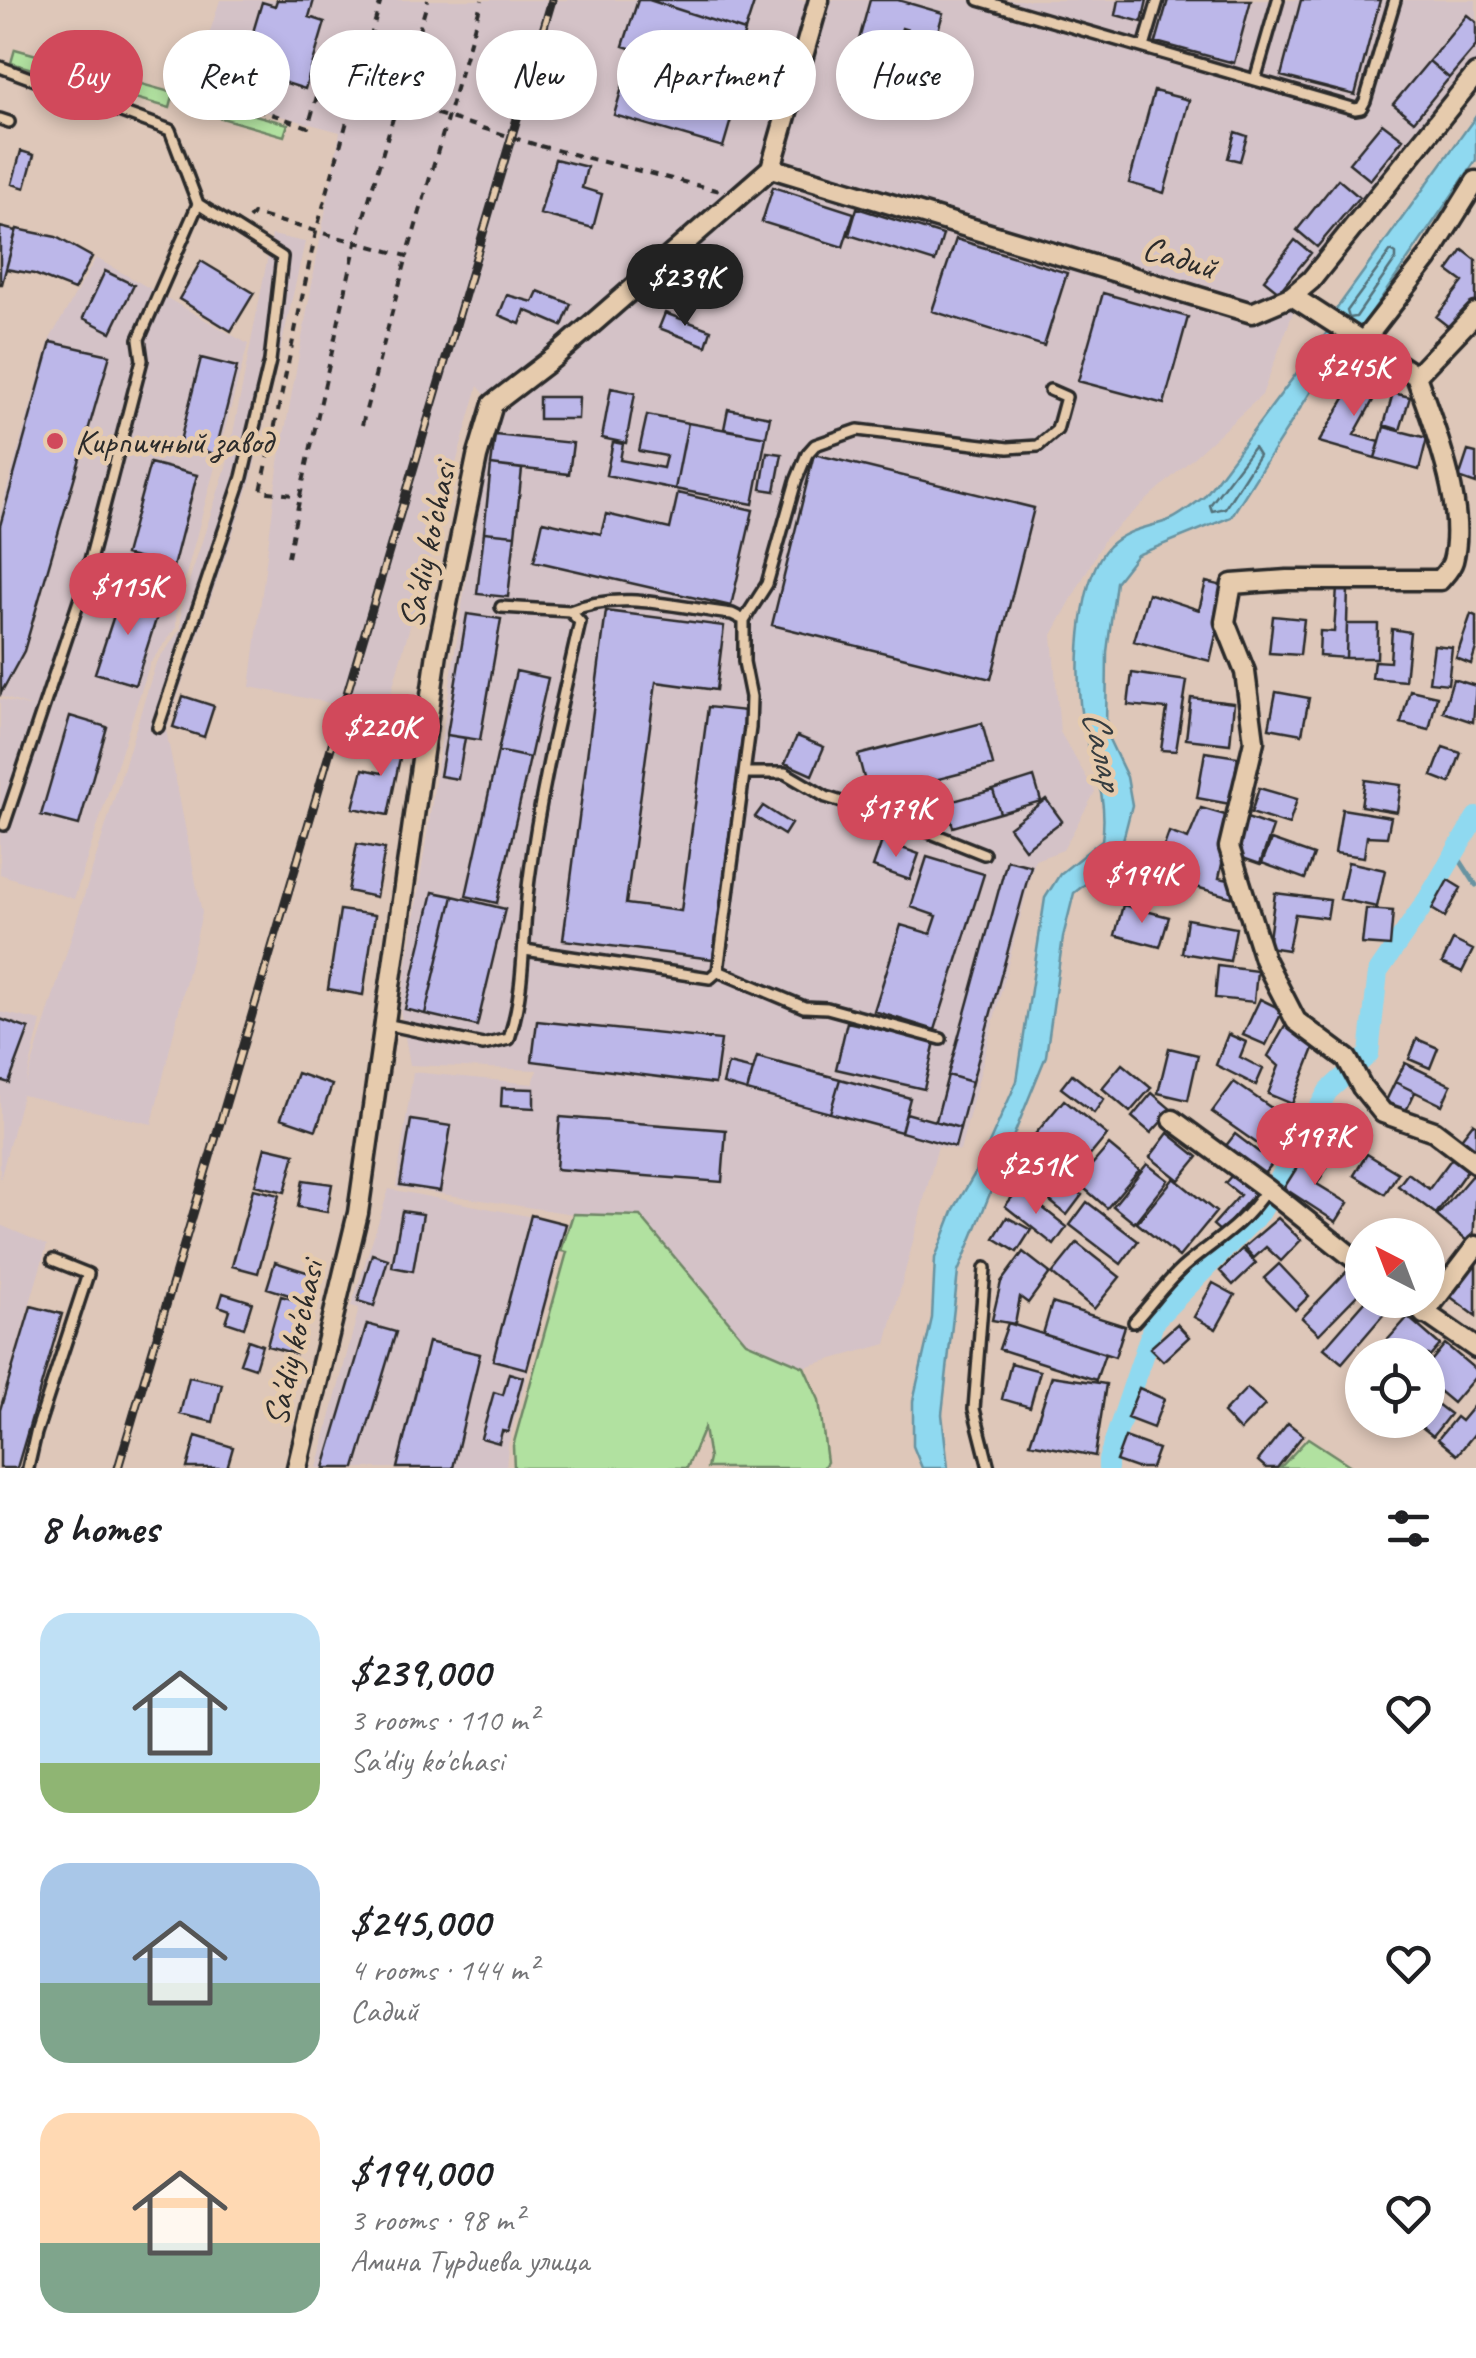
<!DOCTYPE html>
<meta charset="utf-8">
<style>
body{margin:0;font-family:Caveat,sans-serif;background:#f2f2f2;color:#202124;height:100vh;display:flex;flex-direction:column;font-size:38px;white-space:nowrap}
*{box-sizing:border-box;margin:0}
p{font-size:32px;color:#757577}
.icon{flex:none;width:55px;height:55px;fill:none;stroke:currentColor;stroke-width:2;stroke-linecap:round;stroke-linejoin:round}
.map{position:relative;height:1468px;overflow:hidden}
.side{display:flex;flex-direction:column;background:#fff;flex:1}
.side>*{flex:none}
.banner{position:absolute;left:30px;top:30px;width:1418px;height:90px;display:flex;gap:20px}
.needle{width:65px;rotate:318deg}
.fabs{position:absolute;left:1345px;top:1218px;display:grid;gap:20px}
.fabs a{display:grid;place-items:center;width:100px;height:100px;border-radius:50%;background:#fff;box-shadow:0 5px 15px #0003;font-size:50px}
.price{position:absolute;translate:-50% -85px;padding:0 22px;border-radius:35px;background:#d1495b;color:#fff;font-size:32px;line-height:65px;filter:drop-shadow(0 2px 5px #0008)}
.price::after{content:'';position:absolute;left:50%;top:60px;width:30px;height:22px;margin-left:-15px;background:inherit;clip-path:polygon(0 0,100% 0,50% 100%)}
.price.on{background:#222;color:#fff}
ul{padding:0;list-style:none}
li{display:flex;align-items:center;gap:30px;height:250px;padding:0 40px}
li span{display:grid;place-items:center;flex:none;width:280px;height:200px;border-radius:30px;color:#555}
li>.icon{margin-inline-start:auto}
span .icon{width:120px;height:120px;fill:#fffc;stroke-width:1}
li b{font-size:42px}
h2{display:flex;justify-content:space-between;align-items:center;height:120px;padding:0 40px;font-size:42px}
.tag{padding:0 35px;border-radius:45px;background:#fff;box-shadow:0 5px 15px #0003;font-size:35px;line-height:90px}
.tag.on{background:#d1495b;color:#fff}
.map>svg:first-child{display:block}
</style>
<div class="map">
<svg width="1476" height="1468" viewBox="0 0 1476 1468">
<rect width="100%" height="100%" fill="#dec7b9"/>
<filter id="ink" filterUnits="userSpaceOnUse"><feTurbulence type="fractalNoise" baseFrequency=".01" numOctaves="2"/><feDisplacementMap in="SourceGraphic" scale="20" xChannelSelector="R" yChannelSelector="G"/><feConvolveMatrix kernelMatrix="1 2 1 2 8 2 1 2 1" color-interpolation-filters="sRGB"/></filter>
<g filter="url(#ink)">
<!-- built -->
<path fill="#d4c2c7" d="M220,0H1476V64L1311,265L1262,395L1105,538L1052,635L1060,732L1095,792L1063,850L1035,860L960,1151L938,1146L886,1344L804,1367L746,1342L640,1216L573,1214L396,1187L413,1072L533,1084L537,1070L410,1065L400,1010L493,404L478,386L385,714L250,687L278,468L340,132L191,92Z
M272,235L305,242L251,480L166,730L202,913L152,1124L22,1095L0,1180V1012L41,1021L25,1087L156,663L181,629V606L227,464Z
M96,258L248,344L176,612V628L150,663L74,899L0,874V699L36,708L0,696V513L50,339Z
M389,1189L568,1224L508,1445L506,1468H317L359,1308L351,1306Z
M0,1225L47,1245L0,1406Z"/>
<!-- green -->
<path fill="#b1e1a0" stroke="#6e8666" stroke-width="2.5" d="M15,49L174,93L170,108L11,63Z
M200,100L288,124L284,136L197,111Z
M573,1214L640,1216L746,1342L804,1367L819,1400L827,1462L823,1468H707L709,1459L704,1428L687,1468H514L513,1446L567,1252L561,1251Z
M1308,1438L1354,1468H1280Z"/>
<!-- water -->
<path fill="#8fd9f0" stroke="#6793a1" stroke-width="2.5" d="M1476,116V160L1369,316L1315,385L1231,517L1137,555L1116,582L1107,652L1106,733L1127,777L1132,805L1123,840L1112,863L1074,893L1063,937L1046,1056L958,1272L942,1414L948,1468H922L913,1446V1401L932,1318L935,1258L954,1209L978,1168L1017,1081L1045,898L1060,874L1102,840C1110,785 1084,753 1080,703C1076,662 1079,577 1109,546C1128,528 1150,528 1172,519C1183,514 1194,504 1204,497L1337,319L1335,311Z"/>
<g fill="none" stroke-linecap="round" stroke-linejoin="round">
<!-- shore -->
<path stroke="#53717a" stroke-width="2.5" d="M1391,251L1396,254V259L1356,317L1349,318L1347,311Z
M1254,447L1259,455L1225,508L1212,511L1210,505Z"/>
<!-- stream -->
<path stroke="#6793a1" stroke-width="5" d="M1456,854L1476,885"/>
<!-- canal -->
<path stroke="#8fd9f0" stroke-width="20" d="M1108,1468V1460L1155,1320L1261,1212L1328,1091L1369,1054L1378,972L1427,900L1476,817"/>
</g>
<!-- building -->
<path fill="#bcb7e9" stroke="#2b2b2b" stroke-width="2.5" d="M277,0H314L309,17L325,22L305,89L242,69L262,2L275,6Z
M638,0H649L745,31L730,80L623,46Z
M649,0H755L745,31Z
M870,0H898L943,13L936,38L902,28L880,104L844,94Z
M1119,0H1147L1142,22L1116,15Z
M1168,0H1251L1234,63L1156,42Z
M1301,0H1380L1355,95L1281,76Z
M1467,15L1476,22V46L1449,78L1429,61Z
M1429,61L1449,78L1414,121L1393,104Z
M626,74L735,106L723,147L614,115Z
M1154,91L1189,100L1164,193L1129,183Z
M1382,123L1403,139L1370,180L1349,163Z
M1235,132L1247,136L1240,161L1228,158Z
M21,151L34,155L25,188L12,184Z
M555,159L587,167L582,188L602,194L593,228L540,214Z
M1338,179L1359,197L1317,247L1297,230Z
M773,187L854,213L843,247L762,222Z
M857,208L943,235L935,262L849,235Z
M0,227L16,231L2,284H0Z
M17,229L56,237L92,257L74,290L34,274L6,269Z
M956,239L1067,273L1044,346L932,311Z
M1295,240L1311,253L1279,292L1264,280Z
M1463,250L1476,260V302L1454,331L1436,317L1463,282L1448,271Z
M201,261L254,293L231,331L179,299Z
M105,271L134,285L111,332L83,318Z
M538,291L571,304L562,326L525,310L520,324L499,315L507,295L533,302Z
M1103,293L1188,317L1164,404L1078,381Z
M665,313L711,330L706,346L659,328Z
M51,342L110,355L24,651L1,693L0,526Z
M201,358L237,367L215,454L179,445Z
M1361,371L1382,384L1354,435L1380,442L1375,458L1319,442Z
M611,388L635,393L626,443L602,438Z
M1393,393L1410,397L1400,430L1384,425Z
M539,397H579L578,419H539Z
M728,409L770,417L766,437L724,429Z
M647,415L688,423L675,489L606,475L613,442L623,444L620,460L663,468L666,456L639,451Z
M688,423L766,437L753,504L675,489Z
M1384,427L1427,438L1419,470L1375,458Z
M495,435L573,443L569,474L491,465Z
M1468,451L1476,453V484L1459,478Z
M767,452L782,454L775,491L761,489Z
M814,454L1034,508L991,679L772,625Z
M150,463L197,475L173,567L125,555Z
M491,465L522,469L515,535L484,532Z
M678,493L753,510L731,606L534,561L543,521L601,534L606,514L670,529Z
M484,532L515,535L508,597L477,594Z
M1206,582L1227,587L1210,661L1134,641L1148,593L1199,610Z
M1337,588H1348L1346,658L1319,656L1320,631L1334,632Z
M122,591L161,604L135,685L95,673Z
M606,611L724,626L716,690L656,682L626,904L681,911L708,707L746,711L713,959L563,940Z
M467,614L501,619L480,740L447,735Z
M1471,614L1476,616V648L1471,664L1456,658Z
M1273,616L1304,619L1300,655L1269,653Z
M1347,624H1378L1377,658H1346Z
M1392,629L1410,632L1405,681L1372,678L1374,661L1390,662Z
M1434,645L1452,647L1448,684L1429,682Z
M516,671L548,678L530,758L498,751Z
M1132,673L1187,681L1176,751L1161,750L1167,709L1128,705Z
M1453,679L1476,686L1473,722L1443,712Z
M1410,690L1437,696L1429,730L1401,723Z
M1276,692L1309,698L1302,734L1269,728Z
M183,696L214,706L204,737L173,727Z
M1191,698L1234,703L1230,744L1186,739Z
M70,716L107,727L79,825L41,815Z
M982,723L993,765L869,797L858,755Z
M392,727L406,729L388,815L353,808L363,769L382,773Z
M447,735L465,738L458,779L440,776Z
M797,736L824,747L812,775L785,763Z
M1443,747L1461,753L1450,783L1432,776Z
M498,751L530,758L497,903L466,896Z
M1205,752L1238,757L1230,804L1197,798Z
M1034,777L1041,801L1000,813L993,790Z
M1365,780L1401,785L1397,812L1361,806Z
M1259,788L1297,799L1289,825L1251,813Z
M993,790L1000,813L953,827L946,803Z
M1046,799L1062,821L1025,849L1009,827Z
M763,806L791,824L784,835L755,817Z
M1201,808L1232,817L1219,878L1239,882L1241,900L1179,882L1178,868L1163,849L1169,832L1188,839Z
M1342,809L1391,817L1387,837L1367,836L1364,857L1335,853Z
M1247,818L1273,827L1260,864L1234,855Z
M1271,840L1314,855L1305,879L1262,863Z
M882,841L919,854L910,880L873,867Z
M357,844L385,849L376,897L348,891Z
M927,857L984,874L935,1030L874,1011L901,925L931,934L937,916L911,907Z
M1007,860L1031,866L972,1082L948,1075Z
M1348,862L1385,870L1377,907L1340,899Z
M1448,880L1461,888L1445,917L1432,909Z
M433,892L453,896L425,1014L405,1009Z
M1275,893L1330,900L1327,918L1295,914L1288,950L1268,947Z
M453,896L505,909L477,1026L425,1014Z
M1123,905L1169,917L1160,947L1115,935Z
M1366,909L1393,911L1390,946L1362,944Z
M340,910L375,915L363,995L328,989Z
M1187,919L1236,928L1230,961L1182,953Z
M1453,940L1473,950L1462,972L1442,963Z
M1218,966L1257,971L1254,1002L1215,998Z
M1260,999L1283,1010L1266,1045L1243,1035Z
M0,1019L29,1029L9,1083L0,1080Z
M537,1021L721,1040L715,1084L532,1061Z
M847,1022L935,1042L924,1089L836,1069Z
M1287,1023L1315,1046L1292,1104L1268,1094L1279,1066L1268,1056Z
M1228,1034L1246,1042L1240,1057L1263,1069L1256,1085L1216,1065Z
M1417,1039L1438,1048L1430,1068L1409,1059Z
M1169,1048L1198,1055L1188,1100L1158,1093Z
M757,1057L840,1079L830,1113L747,1091Z
M1405,1063L1451,1085L1442,1105L1395,1082Z
M728,1064L753,1070L747,1091L723,1084Z
M1122,1064L1151,1088L1130,1112L1102,1088Z
M297,1073L332,1085L316,1130L281,1118Z
M1072,1074L1104,1099L1094,1113L1061,1088Z
M948,1075L972,1082L960,1128L936,1121Z
M840,1079L910,1098L901,1132L830,1113Z
M1234,1082L1293,1123L1272,1154L1212,1112Z
M1395,1082L1415,1092L1404,1115L1384,1105Z
M502,1088L534,1089V1108L501,1106Z
M1152,1093L1172,1110L1151,1133L1132,1117Z
M1064,1100L1107,1135L1074,1175L1031,1139Z
M906,1113L960,1128L955,1147L901,1132Z
M560,1117L726,1130L722,1182L556,1169Z
M411,1120L451,1126L440,1191L400,1185Z
M1473,1123L1476,1125V1154L1459,1141Z
M1168,1133L1198,1157L1179,1180L1150,1157Z
M1235,1134L1273,1163L1262,1176L1225,1147Z
M1109,1145L1139,1170L1107,1208L1077,1182Z
M265,1147L295,1154L285,1192L255,1185Z
M1306,1153L1327,1167L1317,1184L1348,1203L1336,1222L1284,1188Z
M1367,1154L1398,1173L1385,1194L1354,1175Z
M1452,1158L1468,1169L1436,1214L1398,1186L1408,1173L1429,1189Z
M1038,1159L1082,1195L1067,1215L1022,1178Z
M1147,1164L1168,1180L1134,1223L1113,1206Z
M1233,1174L1255,1193L1221,1232L1213,1225L1240,1195L1225,1183Z
M1472,1175L1476,1181L1473,1246L1437,1216Z
M1174,1178L1216,1212L1179,1257L1137,1223Z
M303,1180L332,1184L327,1212L298,1207Z
M253,1189L279,1195L258,1273L232,1266Z
M1019,1189L1067,1227L1054,1245L1005,1206Z
M1087,1202L1138,1241L1121,1264L1070,1225Z
M402,1211L423,1214L413,1271L392,1267Z
M531,1215L566,1224L527,1369L493,1360Z
M1007,1217L1031,1230L1017,1252L994,1238Z
M1278,1218L1301,1240L1281,1261L1266,1247L1254,1258L1244,1247Z
M1077,1243L1120,1277L1094,1309L1052,1274Z
M1242,1249L1256,1263L1233,1285L1220,1271Z
M1023,1252L1050,1273L1028,1303L1020,1297L1015,1324L992,1320L1001,1282Z
M372,1254L388,1259L374,1306L358,1301Z
M1476,1256V1316L1448,1295Z
M275,1262L313,1274L305,1300L267,1288Z
M1279,1264L1309,1296L1295,1310L1264,1278Z
M1348,1270L1362,1284V1290L1319,1334L1302,1318Z
M1213,1283L1235,1295L1216,1329L1194,1317Z
M223,1293L252,1302L244,1328L226,1322L230,1310L219,1306Z
M281,1296L310,1304L296,1354L267,1346Z
M1366,1300H1382L1390,1307L1342,1363L1324,1348Z
M1052,1303L1125,1326L1115,1357L1043,1334Z
M31,1306L62,1314L17,1468H0V1410Z
M1408,1317L1440,1345L1428,1359V1355H1395L1383,1345Z
M1008,1323L1105,1354L1096,1380L999,1349Z
M367,1324L396,1332L355,1468H324Z
M1177,1324L1189,1337L1163,1361L1150,1348Z
M248,1340L262,1345L255,1368L240,1363Z
M428,1342L480,1354L453,1468H397Z
M1445,1344L1476,1370V1376L1453,1403L1428,1382V1365Z
M1011,1363L1040,1371L1030,1407L1002,1399Z
M509,1373L523,1377L508,1432L502,1431L499,1443L481,1438L494,1392L503,1395Z
M1052,1376L1106,1384L1095,1456L1030,1443Z
M189,1377L222,1384L213,1422L180,1414Z
M1139,1388L1164,1399L1153,1428L1127,1418Z
M1247,1388L1265,1405L1240,1431L1223,1413Z
M1428,1397L1450,1414L1433,1436L1413,1420H1428Z
M1476,1403V1432L1457,1455L1438,1439L1456,1417L1461,1421Z
M1288,1423L1303,1435L1277,1468H1266L1258,1461Z
M196,1436L233,1447L227,1468H187Z
M1125,1437L1158,1449L1151,1468H1136L1116,1461Z"/>
<g fill="none" stroke-linecap="round" stroke-linejoin="round">
<defs>
<path id="lane" d="M979,0L1355,109L1361,108L1365,101L1395,0
M1144,47L1158,0
M0,67L170,130L198,204
M1255,80L1278,0
M0,119L9,122
M744,620L767,584L796,481L807,454L815,445L858,430L1008,448L1038,446L1057,430L1066,397L1050,390
M744,773H785L826,797L901,821L984,854
M4,825L81,595L142,360L139,339L198,204L282,257L270,361L242,477L158,727
M525,950L710,978L718,971L750,728L751,697L744,662V620L732,614C678,608 621,589 570,611
M718,971L804,1007L827,1008L941,1039
M385,1024L483,1045L509,1039C526,986 522,933 529,879C540,792 561,706 580,622L570,611L501,607
M985,1268L974,1409L989,1468
M1134,1322C1152,1303 1167,1280 1187,1264C1220,1237 1242,1226 1267,1189
M28,1468L36,1433L88,1274L53,1260"/>
<path id="street" d="M771,168L1252,313L1292,296L1311,280L1476,74
M1292,296L1416,376
M1476,313L1416,376C1434,426 1467,508 1453,561C1451,568 1445,574 1440,580H1287L1232,584L1225,622L1245,672L1254,741L1229,847L1264,959L1296,1021L1347,1059L1362,1087L1383,1113L1434,1131L1476,1163
M1362,343L1428,258L1476,181
M1173,1120L1267,1189L1362,1265
M1407,1300L1476,1348
M1424,1314L1476,1246
M297,1468L358,1213L437,653L477,457L493,404L553,358L771,168L819,0"/>
</defs>
<!-- lane casing -->
<use href="#lane" stroke="#2b2b2b" stroke-width="16"/>
<!-- street casing -->
<use href="#street" stroke="#2b2b2b" stroke-width="25"/>
<!-- path -->
<path stroke="#2b2b2b" stroke-width="4" stroke-dasharray="8 8" stroke-linecap="butt" d="M381,0L316,232L261,491L300,496L356,243L428,0
M226,98L308,127L322,79L360,90
M540,146L720,191
M249,219L253,214L407,256L482,0
M362,425L407,256
M288,557L300,496"/>
<!-- lane -->
<use href="#lane" stroke="#e6cbad" stroke-width="9"/>
<!-- street -->
<use href="#street" stroke="#e6cbad" stroke-width="18"/>
<defs>
<path id="rail" d="M118,1468L552,0"/>
</defs>
<!-- rail casing -->
<use href="#rail" stroke="#2b2b2b" stroke-width="9"/>
<!-- rail -->
<use href="#rail" stroke="#e6cbad" stroke-width="5" stroke-dasharray="15" stroke-linecap="butt"/>
<!-- path-bridge -->
<path stroke="#2b2b2b" stroke-width="4" stroke-dasharray="8 8" stroke-linecap="butt" d="M360,90L540,146"/>
</g>
</g>
<!-- markers -->
<circle fill="#d1495b" stroke="#e6cbad" stroke-width="4" cx="55" cy="441" r="10"/>
<g text-anchor="middle" stroke-width="9" stroke-linejoin="round" paint-order="stroke">
<!-- street labels -->
<g font-size="35" fill="#2b2b2b" stroke="#e6cbad">
<text transform="translate(1180 257) rotate(17)" y="12">Садий</text>
<text transform="translate(427 545) rotate(-78)" y="12">Sa'diy ko'chasi</text>
<text transform="translate(293 1343) rotate(-77)" y="12">Sa'diy ko'chasi</text>
</g>
<!-- poi labels -->
<g font-size="35" fill="#2b2b2b" stroke="#e6cbad" text-anchor="start">
<text x="75" y="453">Кирпичный завод</text>
</g>
<!-- water labels -->
<g font-size="38" font-style="italic" fill="#353c3f" stroke="#e6cbad">
<text transform="translate(1104 749) rotate(77)" y="13">Салар</text>
</g>
</g>
</svg>
<div class="fabs">
<a><svg class="needle" viewBox="-14 -14 28 28"><path d="M0-13l5 13h-10z" fill="#e53935"/><path d="M0 13l5-13h-10z" fill="#757577"/></svg></a>
<a><svg class="icon" aria-label="locate" viewBox="0 0 24 24"><circle cx="12" cy="12" r="6"/><path d="M12 2v4M12 18v4M2 12h4M18 12h4"/></svg></a>
</div>
<b class="price on" style="left:685px;top:329px">$239K</b>
<b class="price" style="left:1354px;top:419px">$245K</b>
<b class="price" style="left:128px;top:638px">$115K</b>
<b class="price" style="left:381px;top:779px">$220K</b>
<b class="price" style="left:896px;top:860px">$179K</b>
<b class="price" style="left:1142px;top:926px">$194K</b>
<b class="price" style="left:1315px;top:1188px">$197K</b>
<b class="price" style="left:1036px;top:1217px">$251K</b>
<div class="banner">
<a class="tag on">Buy</a>
<a class="tag">Rent</a>
<a class="tag">Filters</a>
<a class="tag">New</a>
<a class="tag">Apartment</a>
<a class="tag">House</a>
</div>
</div>
<section class="side">
<h2>8 homes<svg class="icon" aria-label="filters" viewBox="0 0 24 24"><path d="M4 7h16M4 17h16"/><circle cx="9" cy="7" r="2"/><circle cx="15" cy="17" r="2"/></svg></h2>
<ul>
<li><span style="background:linear-gradient(#bfe0f5 75%,#8fb573 0)"><svg class="icon" aria-label="home" viewBox="0 0 24 24"><path d="M3 11l9-7 9 7M6 9v11h12V9"/></svg></span><div><b>$239,000</b><p>3 rooms · 110 m²</p><p>Sa'diy ko'chasi</p></div><svg class="icon" aria-label="heart" viewBox="0 0 24 24"><path d="M12 20l-8-8c-3-5 5-10 8-4 3-6 11-1 8 4z"/></svg></li>
<li><span style="background:linear-gradient(#a9c7e8 60%,#7fa58c 0)"><svg class="icon" aria-label="home" viewBox="0 0 24 24"><path d="M3 11l9-7 9 7M6 9v11h12V9"/></svg></span><div><b>$245,000</b><p>4 rooms · 144 m²</p><p>Садий</p></div><svg class="icon" aria-label="heart" viewBox="0 0 24 24"><path d="M12 20l-8-8c-3-5 5-10 8-4 3-6 11-1 8 4z"/></svg></li>
<li><span style="background:linear-gradient(#ffd9b3 65%,#7fa58c 0)"><svg class="icon" aria-label="home" viewBox="0 0 24 24"><path d="M3 11l9-7 9 7M6 9v11h12V9"/></svg></span><div><b>$194,000</b><p>3 rooms · 98 m²</p><p>Амина Турдиева улица</p></div><svg class="icon" aria-label="heart" viewBox="0 0 24 24"><path d="M12 20l-8-8c-3-5 5-10 8-4 3-6 11-1 8 4z"/></svg></li>
</ul>
</section>
